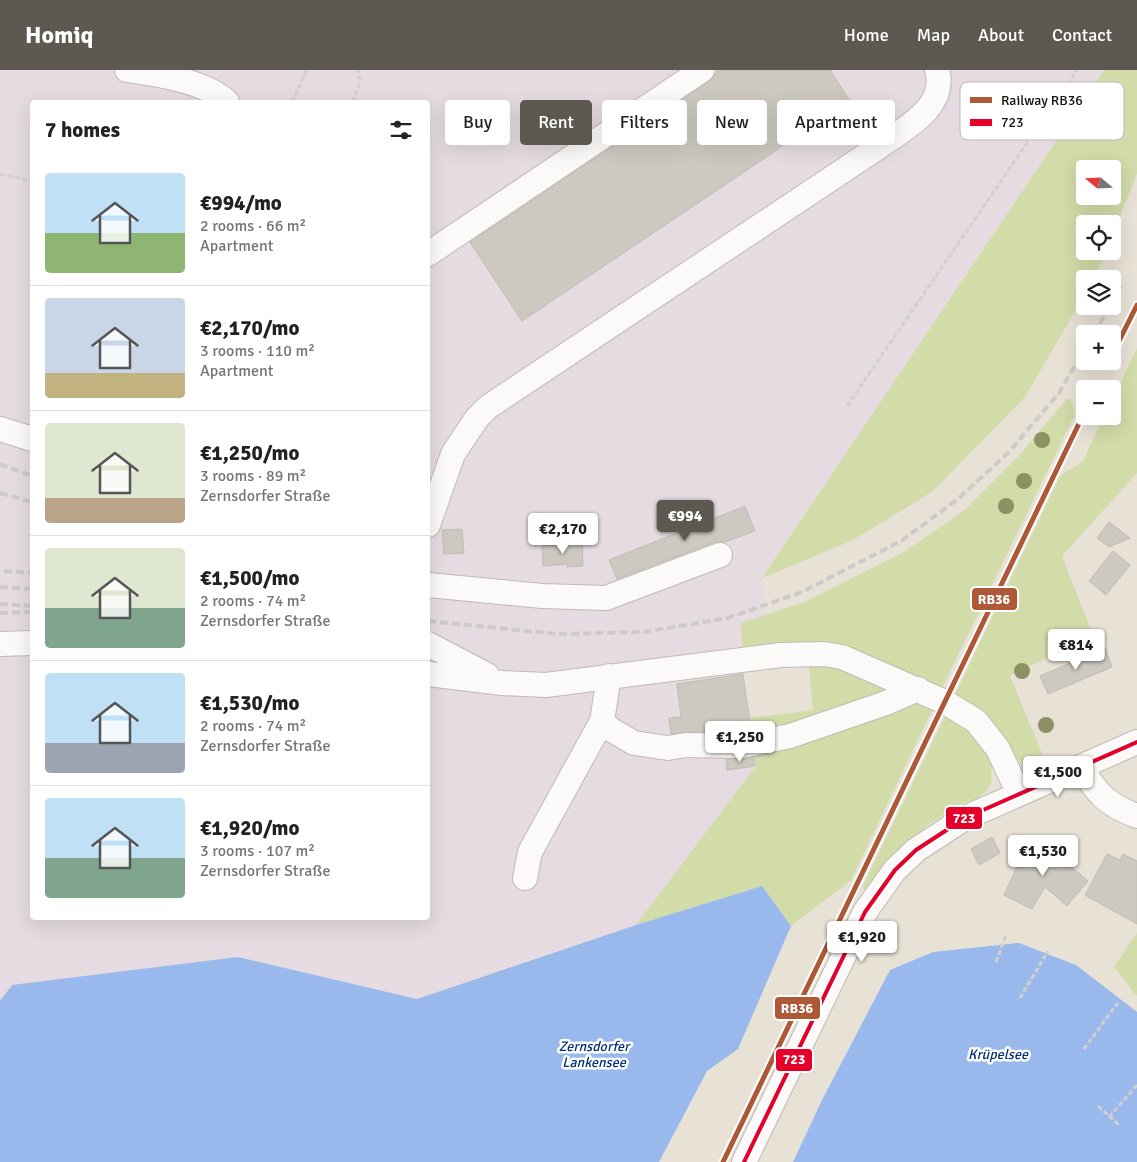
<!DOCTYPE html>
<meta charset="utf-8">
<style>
body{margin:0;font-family:Signika,sans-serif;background:#f6f6f6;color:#222;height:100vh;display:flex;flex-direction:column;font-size:19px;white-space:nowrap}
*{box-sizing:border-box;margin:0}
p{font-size:16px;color:#767676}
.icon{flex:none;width:28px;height:28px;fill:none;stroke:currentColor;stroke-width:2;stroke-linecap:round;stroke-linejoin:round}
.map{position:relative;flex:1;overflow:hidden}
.drawer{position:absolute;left:30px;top:30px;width:400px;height:820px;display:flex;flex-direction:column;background:#fff;border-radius:5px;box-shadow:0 5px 20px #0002}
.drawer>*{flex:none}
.banner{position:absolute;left:445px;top:30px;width:475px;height:45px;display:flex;gap:10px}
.needle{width:32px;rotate:289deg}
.buttons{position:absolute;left:1076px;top:90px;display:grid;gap:10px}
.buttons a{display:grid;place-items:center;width:45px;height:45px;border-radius:5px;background:#fff;box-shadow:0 5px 20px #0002;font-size:25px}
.price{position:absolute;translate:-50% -42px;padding:0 11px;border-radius:5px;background:#fff;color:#222;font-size:16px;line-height:32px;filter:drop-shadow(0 1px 2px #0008)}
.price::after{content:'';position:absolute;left:50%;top:30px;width:15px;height:11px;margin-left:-8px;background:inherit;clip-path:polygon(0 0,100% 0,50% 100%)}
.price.selected{background:#5d5951;color:#fff}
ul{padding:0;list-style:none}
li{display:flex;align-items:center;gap:15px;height:125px;padding:0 15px}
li+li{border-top:1px solid #e0e0e0}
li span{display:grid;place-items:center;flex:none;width:140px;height:100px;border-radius:5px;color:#555}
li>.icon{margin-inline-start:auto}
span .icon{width:60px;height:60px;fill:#fffc;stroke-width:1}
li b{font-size:21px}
h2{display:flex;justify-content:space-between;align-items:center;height:60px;padding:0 15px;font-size:21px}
.tag{padding:0 18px;border-radius:5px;background:#fff;box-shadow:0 5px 20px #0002;font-size:18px;line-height:45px}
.tag.selected{background:#5d5951;color:#fff}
header{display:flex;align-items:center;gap:30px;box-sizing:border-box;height:70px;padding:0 25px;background:#5d5951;color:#fff}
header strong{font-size:24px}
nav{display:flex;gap:28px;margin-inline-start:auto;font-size:18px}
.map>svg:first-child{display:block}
</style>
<header>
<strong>Homiq</strong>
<nav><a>Home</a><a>Map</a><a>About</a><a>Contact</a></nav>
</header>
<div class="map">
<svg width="1137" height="1092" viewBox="0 0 1137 1092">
<rect width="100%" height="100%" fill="#e7e1d6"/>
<!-- industrial -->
<path fill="#e5dbe0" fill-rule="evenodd" d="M0,0H1104L762,508L764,545L741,553L742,590L756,697L636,855L417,929L238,887L0,931ZM32,32H428V848H32Z"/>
<!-- green -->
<path fill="#d1dca9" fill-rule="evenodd" d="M1104,0H1137V103L1113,165L1112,154H1085V181H1106L1094,209H1085V224L1025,327L932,422L851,471L762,508ZM1085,99H1112V126H1085Z
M1137,278V403L1062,486L1093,565L1010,606L1044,688L1027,695C1009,688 1001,661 988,647C979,637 967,631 955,625L1060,406L1083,391L1104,346H1112L1113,329Z
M1067,329H1071L1075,344L942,618L860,581C822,570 781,574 742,577L741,553L805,532L906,481L966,439L1015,390Z
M809,595L840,598L933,638L851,810L791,856L762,816L636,855L756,696L750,648L813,640Z
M946,644L977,664L992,692L991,713L987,720L978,728L961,734L935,750L915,765L892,787L867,820L862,818Z
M1137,863V926L1114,897Z"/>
<!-- water -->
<path fill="#99b9ec" d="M762,816L791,856L738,979L707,1001L659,1092H0V931L12,915L238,887L417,929L636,855Z
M1019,873L1076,895L1137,942V1092H793L822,1030L890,900L933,882Z"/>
<!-- building -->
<path fill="#cdc9c0" stroke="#c0bcb3" d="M718,0H830L850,31L522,251L470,172L710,11Z
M745,436L755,461L725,472H715L617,509L609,490Z
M1109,452L1130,468L1109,477L1097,468Z
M462,459L464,483L444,484L442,460Z
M582,473L583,496L567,497V494L543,496L542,476Z
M1113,481L1130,495L1106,525L1089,511Z
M1105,578L1112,597L1048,624L1040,606Z
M743,604L751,660L724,662V659L671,664L669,648L681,647L677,614Z
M754,687L755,696L727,700L726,689Z
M992,767L1000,783L979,795L971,779Z
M1031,771L1055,783L1088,811L1067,836L1045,817L1032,839L1004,825L1025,779Z
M1107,784L1120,790L1123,784L1137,791V854L1085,825Z"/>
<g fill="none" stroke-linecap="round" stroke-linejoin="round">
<defs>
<path id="minor" d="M127,0C155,4 206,11 227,32
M428,184L702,0
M0,359L32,369
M428,455L453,384L477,348L488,337L877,78C903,59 948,38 937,0
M428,515L542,526L606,528L720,485
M0,574L32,573
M428,574L487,605
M428,604L502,613L546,615L781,585L824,584L842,587L945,632L976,651L998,679L1019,724
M609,606L602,651L610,659L634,673L668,678L686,675L742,676L790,666L886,633L918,619
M1081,697C1097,724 1107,735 1137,746
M525,808L530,782L602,651
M744,1092L865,842L895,800L916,780L965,748L1137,672"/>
</defs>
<!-- minor casing -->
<use href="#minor" stroke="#bfbab2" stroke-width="26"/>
<!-- path -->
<path stroke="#d1d0cd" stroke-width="3" stroke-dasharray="5 2.5" stroke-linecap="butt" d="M292,32L307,0
M353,32L360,12L358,0
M0,104L32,111
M847,336L1077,0
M996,892L1006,865
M1020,928L1048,881
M1084,979L1119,931
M1098,1036L1120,1056
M1109,1047L1137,1015"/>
<!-- minor -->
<use href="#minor" stroke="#fbfaf9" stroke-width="24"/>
<!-- rail -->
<path stroke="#cdcbc8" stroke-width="4" stroke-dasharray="8 4" stroke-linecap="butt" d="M1112,231L1121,216
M1094,264L1110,236
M0,394L32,406
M0,423L32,432
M4,501L32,503
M0,517L32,519
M0,534L32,536
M0,543L30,542
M428,551L557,564L644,562L728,548L802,522L901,471L958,429L1009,382L1059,323L1085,278"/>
<defs>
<path id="bus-1" d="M744,1092L865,842L895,800L916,780L965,748L1137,672"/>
</defs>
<!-- bus-1 casing -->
<use href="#bus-1" stroke="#fff" stroke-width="8"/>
<!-- bus-1 -->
<use href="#bus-1" stroke="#e4002b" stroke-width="4"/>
<defs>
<path id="rail-1" d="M1112,285L1137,235
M723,1092L1085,341"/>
</defs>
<!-- rail-1 casing -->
<use href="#rail-1" stroke="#fff" stroke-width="9"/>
<!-- rail-1 -->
<use href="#rail-1" stroke="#ad5937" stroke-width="5"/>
</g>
<!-- trees -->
<g fill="#8b9165">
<circle cx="1042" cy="370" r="8"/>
<circle cx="1024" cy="411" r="8"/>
<circle cx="1006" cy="436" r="8"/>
<circle cx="1022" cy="601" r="8"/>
<circle cx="1046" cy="655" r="8"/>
</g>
<g text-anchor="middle" stroke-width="5" stroke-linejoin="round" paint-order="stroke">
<!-- water labels -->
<g font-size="14" font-style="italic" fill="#053275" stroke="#fff">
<text x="594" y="981">Zernsdorfer<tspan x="594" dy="16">Lankensee</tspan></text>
<text x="998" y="989">Krüpelsee</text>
</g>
</g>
<!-- legend -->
<rect x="960" y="12" width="164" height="58" rx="8" fill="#fff" stroke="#b8b7b5" stroke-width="1"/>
<rect x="970" y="27" width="22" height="6" fill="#ad5937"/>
<rect x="970" y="49" width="22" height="7" fill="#e4002b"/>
<g font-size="14" fill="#131009">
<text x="1001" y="35">Railway RB36</text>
<text x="1001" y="57">723</text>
</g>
<g stroke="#fff" stroke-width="2">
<rect x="971" y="517" width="47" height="24" rx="5" fill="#ad5937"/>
<rect x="945" y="736" width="38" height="24" rx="5" fill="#e4002b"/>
<rect x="774" y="926" width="47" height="24" rx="5" fill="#ad5937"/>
<rect x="775" y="978" width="38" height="24" rx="5" fill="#e4002b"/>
</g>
<g font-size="14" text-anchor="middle" font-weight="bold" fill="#fff">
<text x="994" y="534">RB36</text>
<text x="964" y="753">723</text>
<text x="797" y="943">RB36</text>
<text x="794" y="994">723</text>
</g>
</svg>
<div class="buttons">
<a><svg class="needle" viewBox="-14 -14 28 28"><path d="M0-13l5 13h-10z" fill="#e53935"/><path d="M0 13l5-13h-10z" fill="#767676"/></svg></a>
<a><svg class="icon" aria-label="locate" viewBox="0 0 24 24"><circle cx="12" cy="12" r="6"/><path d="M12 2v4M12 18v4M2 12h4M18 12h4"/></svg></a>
<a><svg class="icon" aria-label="layers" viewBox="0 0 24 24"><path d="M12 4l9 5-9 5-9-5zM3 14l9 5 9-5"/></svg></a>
<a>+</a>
<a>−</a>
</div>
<b class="price selected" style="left:685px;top:472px">€994</b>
<b class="price" style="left:563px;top:485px">€2,170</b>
<b class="price" style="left:1076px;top:601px">€814</b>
<b class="price" style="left:740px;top:693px">€1,250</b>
<b class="price" style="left:1058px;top:728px">€1,500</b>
<b class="price" style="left:1043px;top:807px">€1,530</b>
<b class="price" style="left:862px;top:893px">€1,920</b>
<div class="banner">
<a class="tag">Buy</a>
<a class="tag selected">Rent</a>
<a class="tag">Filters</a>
<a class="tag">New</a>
<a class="tag">Apartment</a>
</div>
<section class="drawer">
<h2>7 homes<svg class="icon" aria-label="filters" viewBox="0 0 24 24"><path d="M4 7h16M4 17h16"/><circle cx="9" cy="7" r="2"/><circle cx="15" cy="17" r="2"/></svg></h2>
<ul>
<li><span style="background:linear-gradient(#bfe0f5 60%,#8fb573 0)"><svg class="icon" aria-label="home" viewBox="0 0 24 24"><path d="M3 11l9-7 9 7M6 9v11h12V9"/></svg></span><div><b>€994/mo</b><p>2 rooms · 66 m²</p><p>Apartment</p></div></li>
<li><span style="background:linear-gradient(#c9d6e8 75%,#c2b280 0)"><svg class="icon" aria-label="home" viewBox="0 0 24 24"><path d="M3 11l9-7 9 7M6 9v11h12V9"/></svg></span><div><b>€2,170/mo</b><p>3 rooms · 110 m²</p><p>Apartment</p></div></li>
<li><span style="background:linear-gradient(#dfe7d0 75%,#b9a48a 0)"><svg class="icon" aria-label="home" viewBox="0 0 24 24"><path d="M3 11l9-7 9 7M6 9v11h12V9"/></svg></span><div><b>€1,250/mo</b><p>3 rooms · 89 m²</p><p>Zernsdorfer Straße</p></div></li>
<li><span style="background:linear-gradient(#dfe7d0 60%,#7fa58c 0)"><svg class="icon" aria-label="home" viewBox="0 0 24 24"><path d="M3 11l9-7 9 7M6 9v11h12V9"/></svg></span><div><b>€1,500/mo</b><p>2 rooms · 74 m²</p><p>Zernsdorfer Straße</p></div></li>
<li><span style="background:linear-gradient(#bfe0f5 70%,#9aa5b1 0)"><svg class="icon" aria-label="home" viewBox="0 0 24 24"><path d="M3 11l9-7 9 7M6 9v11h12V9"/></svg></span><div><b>€1,530/mo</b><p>2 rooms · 74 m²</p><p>Zernsdorfer Straße</p></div></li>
<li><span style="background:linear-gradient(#bfe0f5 60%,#7fa58c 0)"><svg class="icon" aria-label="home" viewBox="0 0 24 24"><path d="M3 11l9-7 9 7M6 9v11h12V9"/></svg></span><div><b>€1,920/mo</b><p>3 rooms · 107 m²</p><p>Zernsdorfer Straße</p></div></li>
</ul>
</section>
</div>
